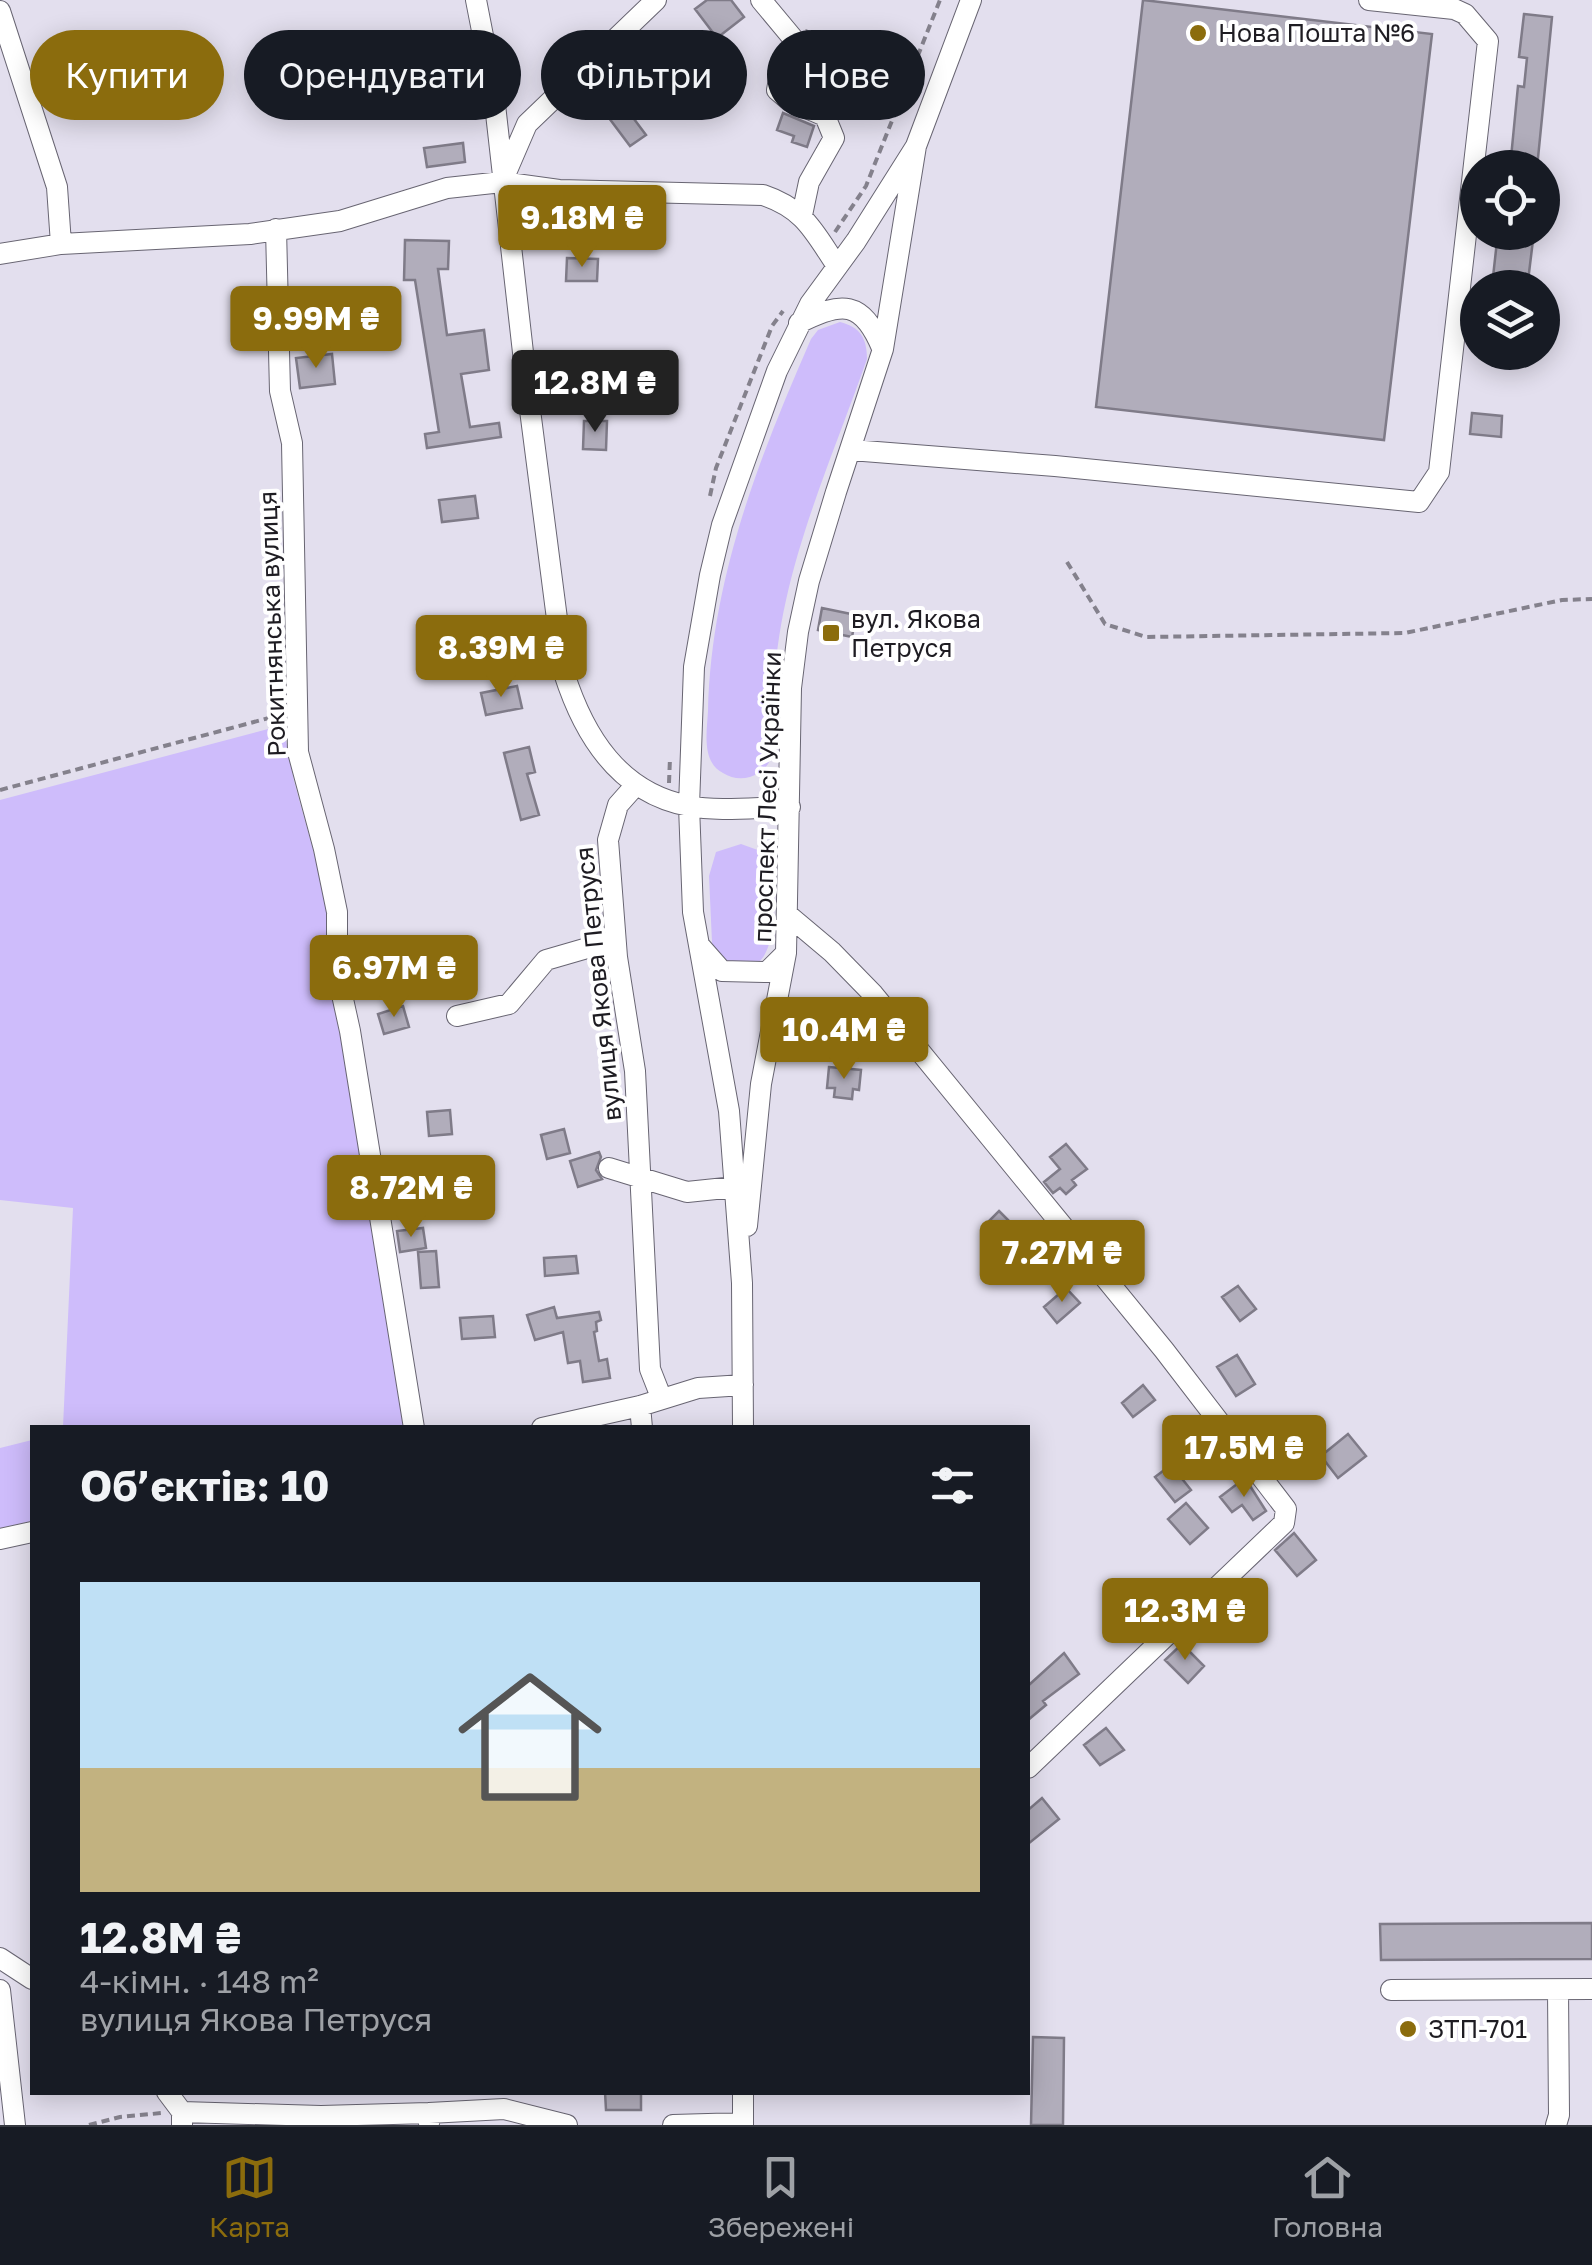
<!DOCTYPE html>
<html lang="uk">
<meta charset="utf-8">
<style>
body{margin:0;font-family:"Golos Text",sans-serif;background:#20242c;color:#f1f3f6;height:100vh;display:flex;flex-direction:column;font-size:38px;white-space:nowrap}
*{box-sizing:border-box;margin:0}
p{font-size:32px;color:#9ea1a6}
.icon{flex:none;width:55px;height:55px;fill:none;stroke:currentColor;stroke-width:2;stroke-linecap:round;stroke-linejoin:round}
.map{position:relative;flex:1;overflow:hidden}
.details{position:absolute;left:30px;top:1425px;width:1000px;height:670px;display:flex;flex-direction:column;background:#171b24;border-radius:0px;box-shadow:0 5px 25px #0003}
.details>*{flex:none}
.hud{position:absolute;left:30px;top:30px;width:1000px;height:90px;display:flex;gap:20px}
.tools{position:absolute;left:1460px;top:150px;display:grid;gap:20px}
.tools a{display:grid;place-items:center;width:100px;height:100px;border-radius:50%;background:#171b24;box-shadow:0 5px 25px #0003;font-size:50px}
.price{position:absolute;translate:-50% -85px;padding:0 22px;border-radius:10px;background:#8b6c0d;color:#fff;font-size:32px;line-height:65px;filter:drop-shadow(0 2px 5px #0008)}
.price::after{content:'';position:absolute;left:50%;top:60px;width:30px;height:22px;margin-left:-15px;background:inherit;clip-path:polygon(0 0,100% 0,50% 100%)}
.price.active{background:#222;color:#fff}
ul{padding:0;list-style:none}
li{display:grid;align-content:center;gap:20px;height:530px;padding:0 50px}
li+li{border-top:2px solid #363941}
li span{display:grid;place-items:center;height:310px;border-radius:0px;color:#555}
li>.icon{margin-inline-start:auto}
span .icon{width:180px;height:180px;fill:#fffc;stroke-width:1}
li b{font-size:42px}
h2{display:flex;justify-content:space-between;align-items:center;height:120px;padding:0 50px;font-size:42px}
.chip{padding:0 35px;border-radius:45px;background:#171b24;box-shadow:0 5px 25px #0003;font-size:35px;line-height:90px}
.chip.active{background:#8b6c0d;color:#fff}
.tabs{display:flex;justify-content:space-around;align-items:center;height:140px;border-top:2px solid #363941;background:#171b24;font-size:28px;color:#9ea1a6}
.tabs a{display:grid;justify-items:center;gap:5px}
.tabs .active{color:#8b6c0d}
.map>svg:first-child{display:block}
</style>
<div class="map">
<svg width="1592" height="2125" viewBox="0 0 1592 2125">
<rect width="100%" height="100%" fill="#e3dfee"/>
<!-- green -->
<path fill="#cebcfb" d="M840,322C860,327 867,338 867,359C829,468 777,577 774,694C773,717 782,759 759,773C747,780 734,780 723,773C701,762 707,731 708,711C711,579 759,458 811,339L818,330Z
M283,725L294,781L331,915V984L410,1427H63L73,1208L0,1200V800Z
M741,844L766,853L772,862C774,885 779,951 756,964C749,967 740,967 732,967L713,949L712,942L709,876L716,852Z
M32,1440V1521L0,1528V1448Z"/>
<!-- building -->
<path fill="#b1adbb" stroke="#7f7b88" stroke-width="2.5" d="M707,0H731L744,17L717,38L695,9Z
M1143,0L1432,34L1384,440L1096,407Z
M1524,14L1552,17L1537,168H1510L1518,86L1524,87L1527,58L1519,57Z
M807,31L840,45L818,96L792,85L809,47Z
M638,67L651,81L662,73L668,81L631,115L646,135L630,146L606,114L636,92L624,79Z
M444,73L448,95L410,103L405,81Z
M783,113L814,126L807,147L792,142L794,136L777,130Z
M463,143L465,162L427,167L424,148Z
M1498,232H1534L1528,281L1493,277Z
M405,240L449,241L448,269H438L447,335L484,330L489,370L461,374L470,427L499,423L501,437L427,448L425,434L439,432L415,280H404Z
M567,258L598,259L597,281H566Z
M332,354L335,384L300,388L296,358Z
M1472,413L1502,416L1501,437L1470,434Z
M584,421H607L606,450L583,449Z
M475,496L478,518L442,522L439,500Z
M822,608L856,615L852,637L818,630Z
M517,686L522,708L486,715L481,693Z
M529,747L535,772L527,774L539,815L521,820L504,753Z
M403,1006L409,1027L384,1034L378,1014Z
M829,1067L861,1070L859,1090L853,1089L852,1099L834,1097L835,1088H827Z
M450,1110L452,1134L429,1136L427,1112Z
M564,1129L570,1153L547,1159L541,1135Z
M1066,1144L1087,1169L1072,1180L1076,1185L1066,1194L1060,1188L1053,1193L1044,1182L1060,1169L1050,1157Z
M599,1152L601,1157L596,1170L602,1179L578,1187L570,1161Z
M999,1211L1024,1236L1029,1232L1042,1248L1019,1267L1006,1250L1009,1248L991,1230L995,1227L989,1221Z
M423,1228L426,1248L400,1252L397,1231Z
M436,1251L439,1287L421,1288L418,1252Z
M576,1256L578,1273L545,1276L544,1258Z
M1238,1286L1256,1309L1240,1321L1222,1297Z
M1066,1288L1080,1303L1057,1323L1044,1307Z
M554,1307L557,1318L599,1312L601,1320L596,1322L597,1331L594,1332L599,1361L607,1359L610,1378L583,1382L580,1361L568,1363L563,1332L535,1340L527,1315Z
M493,1316L495,1337L462,1339L460,1318Z
M1237,1355L1255,1384L1236,1396L1217,1367Z
M1143,1385L1155,1400L1133,1417L1122,1403Z
M1348,1434L1366,1456L1338,1478L1321,1456Z
M1171,1465L1191,1490L1175,1502L1155,1477Z
M1245,1478L1266,1511L1253,1520L1242,1505L1232,1512L1220,1497Z
M1186,1503L1208,1528L1190,1544L1168,1519Z
M1294,1533L1316,1560L1297,1576L1275,1550Z
M1182,1644L1204,1666L1188,1683L1165,1660Z
M1064,1653L1079,1674L1043,1701L1046,1705L1028,1720V1681L1030,1684Z
M1106,1728L1124,1750L1100,1765L1084,1745Z
M1042,1798L1059,1819L1028,1844V1810Z
M1592,1923V1959L1381,1960L1380,1924Z
M1033,2037L1064,2038L1063,2125H1031Z
M605,2092H641V2110H606Z"/>
<g fill="none" stroke-linecap="round" stroke-linejoin="round">
<defs>
<path id="minor" d="M476,0L493,87L526,379L564,673C584,736 619,793 689,806C718,812 759,807 790,807
M761,0L796,42L780,74L777,90L790,101L825,116L834,138L809,182L802,215
M0,11L57,187L61,244
M502,182L559,190L763,195C805,209 814,232 837,266
M276,229L280,391L292,443L298,752L324,849L337,912V972L350,1031L414,1428
M0,254L61,244L250,234L340,221L447,188L502,182L527,124L656,0
M799,323C842,301 862,300 882,348
M851,450L1055,466L1419,502L1439,472L1488,41L1465,14L1454,9L1369,0
M634,787L618,805L608,840L617,957L635,1071L650,1369L661,1397
M788,915L832,952L873,994L1164,1350L1286,1509L1284,1523L1028,1768
M700,946L722,971L767,972L786,953
M457,1016L509,1004L546,960L615,940
M609,1168L687,1192L735,1187
M747,1226L761,1084L786,953L791,688L798,632L809,581L836,492L883,349L916,146L971,0
M640,1406L642,1428
M542,1428L640,1406L698,1388L743,1385
M743,1428L742,1283L729,1111L693,912L689,806L694,667L710,575L722,525L777,371L810,304L856,241L916,146
M0,1539L32,1532
M0,1958L32,1979
M0,1990L15,2125
M1391,1990L1592,1989
M167,2092L182,2112
M429,2123V2113L504,2109L567,2125
M182,2125V2112L321,2116L429,2113
M673,2125L743,2123
M743,2125V2092
M1556,2125L1559,2115L1558,1990"/>
</defs>
<!-- minor casing -->
<use href="#minor" stroke="#686572" stroke-width="22"/>
<!-- path -->
<path stroke="#84818c" stroke-width="4" stroke-dasharray="8 5" stroke-linecap="butt" d="M835,232L866,186L940,0
M710,496L716,468L772,326L783,311
M1067,562L1105,624L1146,637L1405,633L1562,600L1592,599
M669,783L670,758
M0,790L280,715
M89,2125L120,2117L162,2113"/>
<!-- minor -->
<use href="#minor" stroke="#fff" stroke-width="20"/>
</g>
<!-- markers -->
<g fill="#8b6c0d" stroke="#fff" stroke-width="4">
<circle cx="1198" cy="33" r="10"/>
<rect x="821" y="623" width="20" height="20" rx="5"/>
<circle cx="1408" cy="2029" r="10"/>
</g>
<g text-anchor="middle" stroke-width="8" stroke-linejoin="round" paint-order="stroke">
<!-- poi labels -->
<g font-size="25" fill="#1e1c22" stroke="#fff" text-anchor="start">
<text x="1218" y="42">Нова Пошта №6</text>
<text x="851" y="628">вул. Якова<tspan x="851" dy="29">Петруся</tspan></text>
<text x="1428" y="2038">ЗТП-701</text>
</g>
<!-- street labels -->
<g font-size="25" fill="#1e1c22" stroke="#fff">
<text transform="translate(272 624) rotate(-92)" y="9">Рокитнянська вулиця</text>
<text transform="translate(767 797) rotate(-88)" y="9">проспект Лесі Українки</text>
<text transform="translate(598 984) rotate(-96)" y="9">вулиця Якова Петруся</text>
</g>
</g>
</svg>
<div class="tools">
<a><svg class="icon" aria-label="locate" viewBox="0 0 24 24"><circle cx="12" cy="12" r="6"/><path d="M12 2v4M12 18v4M2 12h4M18 12h4"/></svg></a>
<a><svg class="icon" aria-label="layers" viewBox="0 0 24 24"><path d="M12 4l9 5-9 5-9-5zM3 14l9 5 9-5"/></svg></a>
</div>
<b class="price" style="left:582px;top:270px">9.18M ₴</b>
<b class="price" style="left:316px;top:371px">9.99M ₴</b>
<b class="price active" style="left:595px;top:435px">12.8M ₴</b>
<b class="price" style="left:501px;top:700px">8.39M ₴</b>
<b class="price" style="left:394px;top:1020px">6.97M ₴</b>
<b class="price" style="left:844px;top:1082px">10.4M ₴</b>
<b class="price" style="left:411px;top:1240px">8.72M ₴</b>
<b class="price" style="left:1062px;top:1305px">7.27M ₴</b>
<b class="price" style="left:1244px;top:1500px">17.5M ₴</b>
<b class="price" style="left:1185px;top:1663px">12.3M ₴</b>
<div class="hud">
<a class="chip active">Купити</a>
<a class="chip">Орендувати</a>
<a class="chip">Фільтри</a>
<a class="chip">Нове</a>
</div>
<section class="details">
<h2>Об’єктів: 10<svg class="icon" aria-label="filters" viewBox="0 0 24 24"><path d="M4 7h16M4 17h16"/><circle cx="9" cy="7" r="2"/><circle cx="15" cy="17" r="2"/></svg></h2>
<ul>
<li><span style="background:linear-gradient(#bfe0f5 60%,#c2b280 0)"><svg class="icon" aria-label="home" viewBox="0 0 24 24"><path d="M3 11l9-7 9 7M6 9v11h12V9"/></svg></span><div><b>12.8M ₴</b><p>4-кімн. · 148 m²</p><p>вулиця Якова Петруся</p></div></li>
</ul>
</section>
</div>
<nav class="tabs">
<a class="active"><svg class="icon" aria-label="map" viewBox="0 0 24 24"><path d="M3 6l6-2 6 2 6-2v14l-6 2-6-2-6 2zM9 4v14M15 6v14"/></svg>Карта</a>
<a><svg class="icon" aria-label="saved" viewBox="0 0 24 24"><path d="M7 4h10v16l-5-4-5 4z"/></svg>Збережені</a>
<a><svg class="icon" aria-label="home" viewBox="0 0 24 24"><path d="M3 11l9-7 9 7M6 9v11h12V9"/></svg>Головна</a>
</nav>
